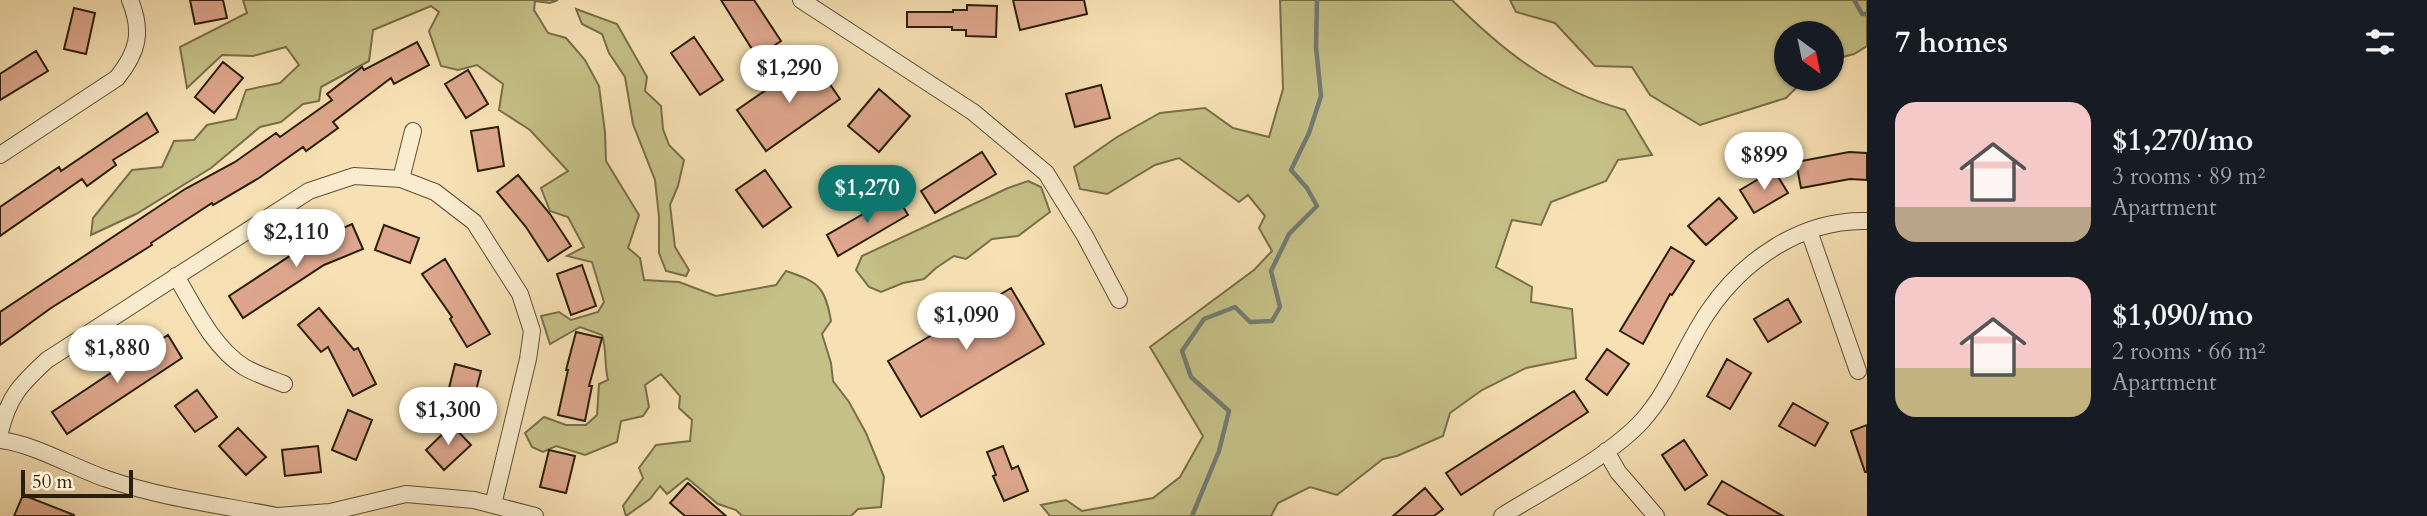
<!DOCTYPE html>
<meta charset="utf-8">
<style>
body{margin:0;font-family:Cardo,serif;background:#242831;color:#f1f3f6;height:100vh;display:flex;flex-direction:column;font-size:26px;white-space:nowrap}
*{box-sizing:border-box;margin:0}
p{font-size:23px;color:#9ea1a6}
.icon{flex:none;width:38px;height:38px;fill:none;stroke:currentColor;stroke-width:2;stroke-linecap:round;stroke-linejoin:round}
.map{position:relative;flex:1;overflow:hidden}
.side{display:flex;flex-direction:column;background:#171b24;width:560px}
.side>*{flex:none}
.needle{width:46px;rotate:147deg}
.buttons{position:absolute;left:1774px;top:21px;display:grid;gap:14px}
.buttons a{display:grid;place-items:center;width:70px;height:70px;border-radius:50%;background:#171b24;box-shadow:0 2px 5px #0004;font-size:35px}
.scale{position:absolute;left:21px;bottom:18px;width:112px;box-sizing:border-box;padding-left:7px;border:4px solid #2a1e0c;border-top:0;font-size:19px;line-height:24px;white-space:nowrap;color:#2a1e0c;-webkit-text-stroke:5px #faecce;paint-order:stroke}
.price{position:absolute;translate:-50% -60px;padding:0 16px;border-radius:24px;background:#fff;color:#222;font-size:23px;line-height:46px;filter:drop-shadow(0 2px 4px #0008)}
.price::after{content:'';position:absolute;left:50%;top:42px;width:21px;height:16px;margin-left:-10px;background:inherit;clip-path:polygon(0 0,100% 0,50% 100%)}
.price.current{background:#0f766e;color:#fff}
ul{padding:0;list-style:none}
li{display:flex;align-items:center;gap:21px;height:175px;padding:0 28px}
li span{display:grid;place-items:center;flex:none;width:196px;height:140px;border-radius:21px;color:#555}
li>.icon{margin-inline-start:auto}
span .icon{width:84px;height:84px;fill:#fffc;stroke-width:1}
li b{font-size:30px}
h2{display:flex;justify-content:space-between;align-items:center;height:84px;padding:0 28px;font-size:30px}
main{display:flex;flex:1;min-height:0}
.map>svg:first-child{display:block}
</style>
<main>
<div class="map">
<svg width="1867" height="516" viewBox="0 0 1867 516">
<rect width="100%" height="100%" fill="#f7e1b4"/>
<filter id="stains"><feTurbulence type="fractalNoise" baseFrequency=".00286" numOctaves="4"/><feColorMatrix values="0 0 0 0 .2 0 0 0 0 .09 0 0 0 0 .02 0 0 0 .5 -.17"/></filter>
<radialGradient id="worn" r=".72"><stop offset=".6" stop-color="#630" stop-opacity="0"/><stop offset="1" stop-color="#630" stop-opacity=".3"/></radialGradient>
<!-- green -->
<path fill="#c5c087" stroke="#786f4a" stroke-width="2" d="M243,0H558L550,3L535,1L534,10L548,33L566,38L585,60L599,86L605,132L606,161L639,215L628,248L640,258L644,280L679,282L716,296L776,285L786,271C819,282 825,287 831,321L822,334L831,363L833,381L849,402L866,433L884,477L881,507L858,509L851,516H742L736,510L718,504L687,478L667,494L660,486L650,499L626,516L623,506L643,478L639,468L656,445L690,441L692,420L679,408L680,396L661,374L645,385L649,407L643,416L621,421L617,442L585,455L556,446L543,452L532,447L525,433L544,417L566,425H586L597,415L599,384L608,380C604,364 607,350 602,335L580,327L550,344L541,316L559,312L571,320L598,312L604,302L592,262L567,256L584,247L568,217L550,211L541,188L568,171L530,130L499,110L503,84L477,65L458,70L441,66L429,31L439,12L431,6L373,30L369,61L321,87L319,101L303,104L281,122L260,127L211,168L136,214L91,235L93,218L132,170L162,167L174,141L194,140L207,125L236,119L246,90L280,83L299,65L286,47L253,56L222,55L187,88L180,47L247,13Z
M1280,0H1452C1505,53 1551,89 1625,110L1652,155L1618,160L1606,181L1551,202L1541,225L1512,220L1496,267L1532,287L1531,302L1572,309L1576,358L1526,368L1482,390L1450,413L1443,436L1397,456L1383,459L1337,495L1310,487L1278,503L1271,516H1050L1041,505L1066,500L1082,511L1153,498L1180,477L1203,436L1150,347L1254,270L1272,251L1259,228L1265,216L1248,195L1239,202L1179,158L1155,165L1107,194L1080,189L1074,167L1117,137L1160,113L1205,108L1233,128L1269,137L1283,89Z
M1510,0H1867V46L1854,54L1832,60V33H1787V79H1805L1786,98L1700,125L1650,95L1632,67L1595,66L1555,23L1516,12Z
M576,9L617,24L647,77L645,91L661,106L663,129L669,145L684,160L678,186L670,205L675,247L689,270L686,276L666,271L659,253V217L655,180L633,124L625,77L609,53L602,34L582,24Z
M1028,181L1041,187L1050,212L1018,236L992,239L966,259L954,256L936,268L924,279L903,283L881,292L869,287L856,270L862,256L1008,188Z"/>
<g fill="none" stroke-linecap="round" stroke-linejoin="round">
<!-- stream -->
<path stroke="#717c73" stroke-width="4.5" d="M1854,0L1862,14H1867
M1192,516L1219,451L1229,411L1191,377L1182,351L1204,319L1235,307L1250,322L1272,321L1280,307L1271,271L1289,234L1317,206L1307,188L1291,170L1309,133L1321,96L1316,47L1317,0"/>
</g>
<!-- building -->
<path fill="#dea78d" stroke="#2a1e0c" stroke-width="2" d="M190,0H223L227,18L195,24Z
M721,0H754L781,41L757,57Z
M1013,0H1084L1087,14L1020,30Z
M967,5L997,6L996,37L966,36V30H952V27H907V12H953V10H967Z
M74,8L95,13L86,54L64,49Z
M694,37L723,80L700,95L671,53Z
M417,42L429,65L394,84L391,78L333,122L338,128L306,151L303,147L259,178L213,205L212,203L151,243L152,245L51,308L0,345V312L185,189L235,162L276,133L280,137L332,100L327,94L362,67L364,70Z
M36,51L48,71L0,100V74Z
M812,58L840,99L766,151L737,110Z
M223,62L243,78L214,113L195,97Z
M468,70L488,104L466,118L445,84Z
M1101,85L1110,118L1075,127L1066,94Z
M879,89L910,116L879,152L848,126Z
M147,113L158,132L113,160L116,165L87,186L82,179L0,236V207L59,167L61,171Z
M498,127L504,166L478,171L471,131Z
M982,152L996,174L935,213L921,191Z
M1849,152L1867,153V180L1850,179L1801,188L1796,162Z
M765,170L791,207L763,227L736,190Z
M1774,170L1788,193L1754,213L1740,190Z
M518,175L550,214L571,246L548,261L526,227L497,192Z
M896,195L908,215L838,256L827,235Z
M1719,198L1737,218L1706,245L1688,226Z
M352,224L363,249L324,265L243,318L229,296L311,242Z
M384,225L419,238L410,263L375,250Z
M1671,247L1694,261L1672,295L1670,294L1643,344L1620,331Z
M445,259L490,334L467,347L450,319L452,317L422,274Z
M582,265L596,306L571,315L557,274Z
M1011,288L1044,344L921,417L888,361Z
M1788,299L1801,322L1768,342L1754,319Z
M319,308L354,350L358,348L376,384L353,396L328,347L321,352L298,325Z
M576,332L602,338L589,386H592L585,421L558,415L568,370H566Z
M168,335L182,358L67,434L52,412Z
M1607,349L1629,364L1607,395L1586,379Z
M1727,359L1751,373L1730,409L1707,396Z
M455,364L481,371L471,410L445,404Z
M197,390L217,417L195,432L175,406Z
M1574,391L1588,412L1461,495L1446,473Z
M1793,403L1828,423L1815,446L1779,426Z
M348,410L372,420L356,460L332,450Z
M452,425L471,445L444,470L426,450Z
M1867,425V472H1865L1851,431Z
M238,428L266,457L246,475L219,446Z
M1684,440L1707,475L1685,490L1662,455Z
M318,446L321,472L285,476L282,450Z
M1003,446L1012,469L1018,466L1028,491L1004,501L993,476L996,475L987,452Z
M549,450L575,456L566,493L540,487Z
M1722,481L1783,516H1729L1708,504Z
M688,483L726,516H685L670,503Z
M1425,488L1443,509L1434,516H1393Z
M23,495L74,515V516H14Z"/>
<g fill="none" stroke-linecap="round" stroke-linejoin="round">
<defs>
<path id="minor" d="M801,0L973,112L1046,173L1085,236L1119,300
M0,155L117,78C138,52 143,32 130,0
M401,179L413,131
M1809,231L1858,371
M176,276C195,308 212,346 244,367C256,374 271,379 284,384
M0,432C9,396 20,385 47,360L309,191L354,176L401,179L435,192L474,222L520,294L532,331L528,359L493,505
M0,440C38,445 71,467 107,479C162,498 220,505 277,516
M1606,451L1618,472L1656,516
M278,516L330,512L406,494L474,500L535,516
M1502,516C1545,489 1609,457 1642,421C1671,389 1684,347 1708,312C1743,260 1802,219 1867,221"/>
</defs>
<!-- minor casing -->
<use href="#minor" stroke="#5d4f36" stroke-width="18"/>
<!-- minor -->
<use href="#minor" stroke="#faecce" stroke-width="16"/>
</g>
<rect width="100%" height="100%" filter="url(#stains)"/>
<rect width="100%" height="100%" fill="url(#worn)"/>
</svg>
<div class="buttons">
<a><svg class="needle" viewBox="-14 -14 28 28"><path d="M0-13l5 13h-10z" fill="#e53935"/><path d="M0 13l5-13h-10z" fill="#9ea1a6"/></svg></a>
</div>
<div class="scale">50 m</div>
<b class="price" style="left:789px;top:105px">$1,290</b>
<b class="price" style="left:1764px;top:192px">$899</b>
<b class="price current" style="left:867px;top:225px">$1,270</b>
<b class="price" style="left:296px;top:269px">$2,110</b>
<b class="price" style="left:966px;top:352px">$1,090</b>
<b class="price" style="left:117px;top:385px">$1,880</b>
<b class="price" style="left:448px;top:447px">$1,300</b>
</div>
<section class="side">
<h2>7 homes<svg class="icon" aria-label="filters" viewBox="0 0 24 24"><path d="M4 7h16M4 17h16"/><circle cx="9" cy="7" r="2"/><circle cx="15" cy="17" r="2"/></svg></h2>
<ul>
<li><span style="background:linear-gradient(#f6c9c9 75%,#b9a48a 0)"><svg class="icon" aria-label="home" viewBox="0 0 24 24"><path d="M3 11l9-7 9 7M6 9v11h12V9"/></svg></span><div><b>$1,270/mo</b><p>3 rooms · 89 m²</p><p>Apartment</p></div></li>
<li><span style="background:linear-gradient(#f6c9c9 65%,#c2b280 0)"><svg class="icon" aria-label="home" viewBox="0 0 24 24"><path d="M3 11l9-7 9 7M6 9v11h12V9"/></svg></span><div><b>$1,090/mo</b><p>2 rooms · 66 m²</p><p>Apartment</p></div></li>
</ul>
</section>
</main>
